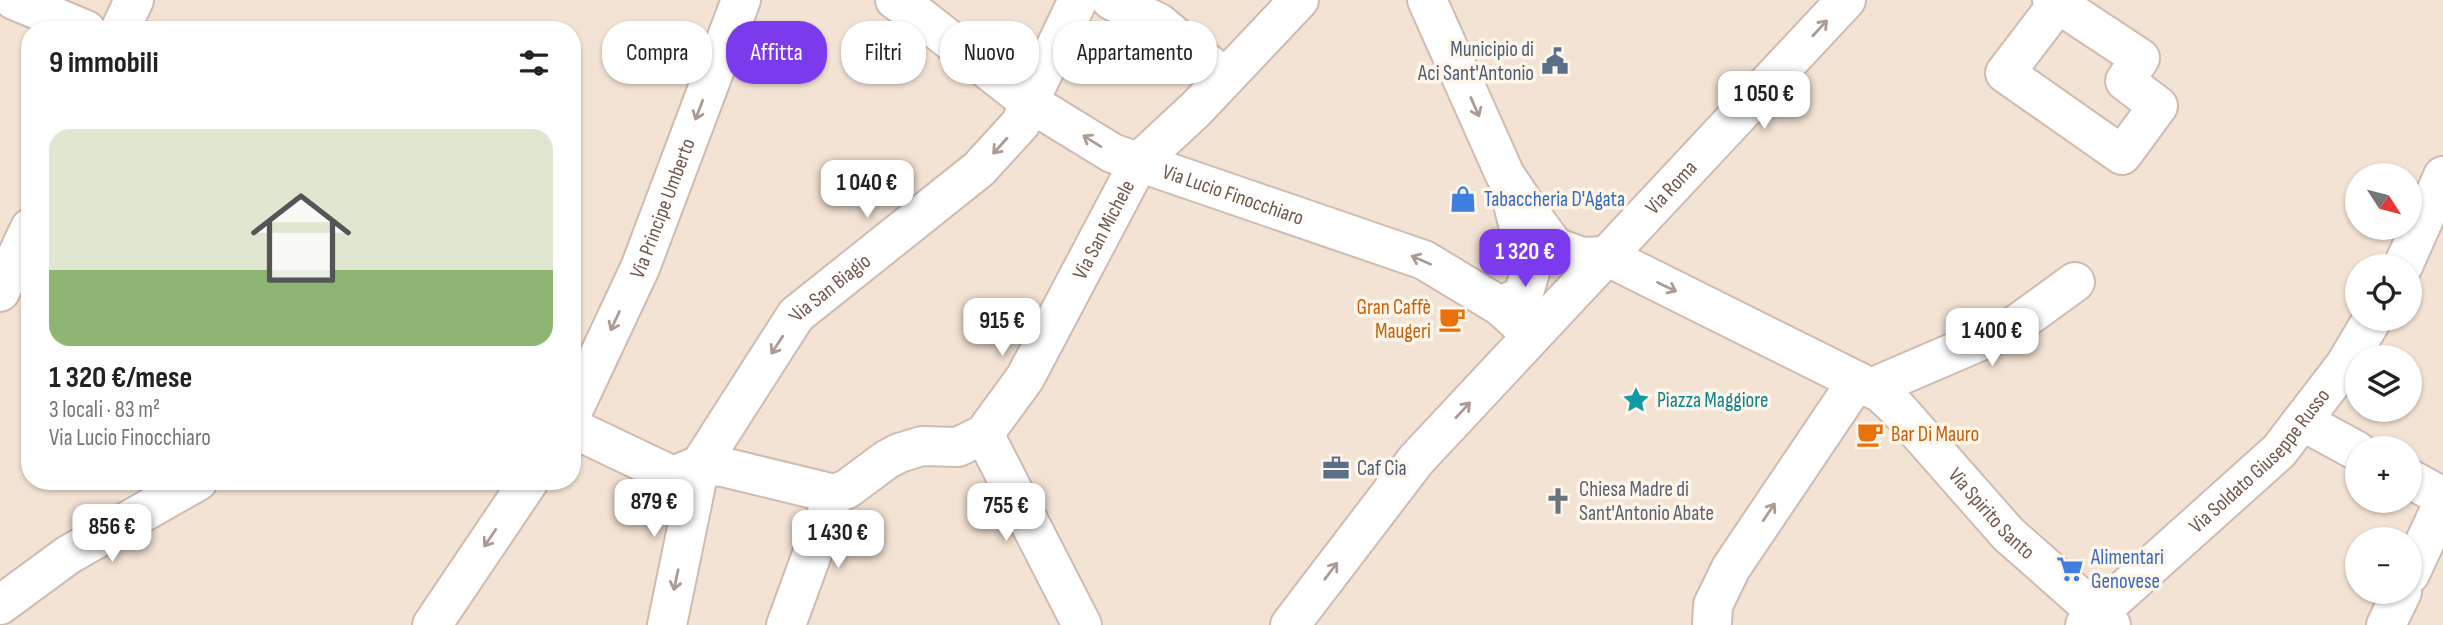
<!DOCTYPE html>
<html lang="it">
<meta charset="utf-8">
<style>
body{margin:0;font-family:"Sofia Sans Condensed",sans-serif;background:#f2f2f2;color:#222;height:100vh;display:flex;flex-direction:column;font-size:26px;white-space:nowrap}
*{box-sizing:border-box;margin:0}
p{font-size:23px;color:#767676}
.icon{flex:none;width:38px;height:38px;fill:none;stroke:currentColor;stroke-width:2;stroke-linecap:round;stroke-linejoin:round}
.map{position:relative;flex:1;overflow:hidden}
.panel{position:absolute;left:21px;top:21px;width:560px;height:469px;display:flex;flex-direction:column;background:#fff;border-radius:28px;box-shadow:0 2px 5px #0004}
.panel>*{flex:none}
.hud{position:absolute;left:602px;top:21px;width:665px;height:63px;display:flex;gap:14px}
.needle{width:46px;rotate:126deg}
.fabs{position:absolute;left:2345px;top:163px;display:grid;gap:14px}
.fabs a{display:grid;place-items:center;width:77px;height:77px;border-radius:50%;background:#fff;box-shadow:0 2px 5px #0004;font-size:35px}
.price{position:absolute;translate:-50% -60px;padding:0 16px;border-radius:14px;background:#fff;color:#222;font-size:23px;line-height:46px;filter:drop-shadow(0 2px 4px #0008)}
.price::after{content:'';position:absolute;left:50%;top:42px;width:21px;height:16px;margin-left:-10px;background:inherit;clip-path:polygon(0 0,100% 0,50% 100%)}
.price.active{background:#7c3aed;color:#fff}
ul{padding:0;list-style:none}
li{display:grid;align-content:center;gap:14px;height:371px;padding:0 28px}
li+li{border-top:2px solid #e0e0e0}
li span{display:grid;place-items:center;height:217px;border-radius:21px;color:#555}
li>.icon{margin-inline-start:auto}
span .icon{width:126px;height:126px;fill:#fffc;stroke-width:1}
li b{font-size:30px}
h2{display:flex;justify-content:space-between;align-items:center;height:84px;padding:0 28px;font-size:30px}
.chip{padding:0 24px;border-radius:28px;background:#fff;box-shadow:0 2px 5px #0004;font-size:24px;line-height:63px}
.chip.active{background:#7c3aed;color:#fff}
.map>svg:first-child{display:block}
</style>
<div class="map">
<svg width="2443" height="625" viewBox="0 0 2443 625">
<rect width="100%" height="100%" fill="#fcf1e5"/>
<!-- residential -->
<path fill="#f3e3d4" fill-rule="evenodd" d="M0,0H2443V625H0ZM30,30H572V481H30ZM2357,175H2410V228H2357ZM2357,266H2410V318H2357ZM2357,357H2410V410H2357ZM2357,448H2410V500H2357ZM2357,539H2410V592H2357Z"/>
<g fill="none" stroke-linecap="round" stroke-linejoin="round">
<defs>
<g id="minor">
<path d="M14,0L86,30"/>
<path id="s1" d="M895,0L919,16L1029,102L1112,153L1424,260L1500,306L1532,335"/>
<path d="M1111,0L1159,23L1225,78"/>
<path id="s2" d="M1427,0L1505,175L1540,227L1555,247L1582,257L1606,256L1881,393L1898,409L2008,534L2111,625"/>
<path d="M2052,0L2140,58L2125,81L2158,106L2122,155L2005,73L2057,5"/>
<path d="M120,30L134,0"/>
<path d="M2403,266L2443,176"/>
<path d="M0,292L30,228"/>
<path d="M1500,306L1523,296L1530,272L1513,204"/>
<path d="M1871,388L2013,327L2075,282"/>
<path id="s3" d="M572,413L640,268L741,0"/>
<path d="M2302,421L2357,451"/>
<path id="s4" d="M572,428L673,476L700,465L723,467L834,494L847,489L886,460L899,453L922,446L958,447L984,434L1025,378L1139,162L1196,109L1299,0"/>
<path d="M984,434L1082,625"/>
<path d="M2410,479L2443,497"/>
<path d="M2410,574L2443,503"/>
<path d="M0,605L68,555L198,481"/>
<path d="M432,625L529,481"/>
<path id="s5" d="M667,625L700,465L796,315L979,169L1021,123L1029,102L1078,0"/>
<path d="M786,625L834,494"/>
<path id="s6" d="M1290,625L1416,460L1846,0"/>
<path d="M1712,625L1713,605L1731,568L1857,381"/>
<path id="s7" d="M2085,625L2279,451L2345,365L2373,318"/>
<path d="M2386,625L2402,592"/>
</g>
</defs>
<!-- minor casing -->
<use href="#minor" stroke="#cfbbaf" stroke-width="42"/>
<!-- minor -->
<use href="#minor" stroke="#fff" stroke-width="38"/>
</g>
<!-- one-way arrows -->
<defs><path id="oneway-shaft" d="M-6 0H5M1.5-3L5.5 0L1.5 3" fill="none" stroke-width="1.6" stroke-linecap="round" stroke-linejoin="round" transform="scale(1.75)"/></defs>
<g stroke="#ac9a93">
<use href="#oneway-shaft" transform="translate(1820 28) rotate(-47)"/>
<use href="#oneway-shaft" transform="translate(1475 107) rotate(66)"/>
<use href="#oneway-shaft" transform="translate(699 110) rotate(111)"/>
<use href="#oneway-shaft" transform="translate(1092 141) rotate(-148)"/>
<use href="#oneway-shaft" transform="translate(1000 146) rotate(132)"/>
<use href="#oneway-shaft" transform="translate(1421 260) rotate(-156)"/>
<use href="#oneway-shaft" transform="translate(1667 287) rotate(26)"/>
<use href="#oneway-shaft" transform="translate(615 321) rotate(115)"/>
<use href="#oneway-shaft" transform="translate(777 345) rotate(123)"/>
<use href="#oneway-shaft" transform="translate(1463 410) rotate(-47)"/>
<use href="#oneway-shaft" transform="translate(1769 512) rotate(-56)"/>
<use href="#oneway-shaft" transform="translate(490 538) rotate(124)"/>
<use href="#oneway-shaft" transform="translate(1331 571) rotate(-53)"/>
<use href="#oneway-shaft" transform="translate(676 580) rotate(102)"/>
</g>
<!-- icons -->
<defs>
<symbol id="civic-bare" viewBox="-9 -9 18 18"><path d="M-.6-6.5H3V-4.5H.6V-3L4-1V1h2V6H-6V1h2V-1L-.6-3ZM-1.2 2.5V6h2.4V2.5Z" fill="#5c6f8a" stroke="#fff6eb" stroke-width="2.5" paint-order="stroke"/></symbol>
<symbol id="shop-bare" viewBox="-9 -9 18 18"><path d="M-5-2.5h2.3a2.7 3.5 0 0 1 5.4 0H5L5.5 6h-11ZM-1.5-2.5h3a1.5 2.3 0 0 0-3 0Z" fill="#3f7fe0" stroke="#fff6eb" stroke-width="2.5" paint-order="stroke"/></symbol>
<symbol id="cafe-bare" viewBox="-9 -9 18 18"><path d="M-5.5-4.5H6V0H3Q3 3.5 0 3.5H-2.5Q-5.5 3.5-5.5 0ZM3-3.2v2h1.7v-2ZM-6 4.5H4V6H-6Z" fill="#e8710a" stroke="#fff6eb" stroke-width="2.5" paint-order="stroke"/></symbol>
<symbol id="sight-bare" viewBox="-9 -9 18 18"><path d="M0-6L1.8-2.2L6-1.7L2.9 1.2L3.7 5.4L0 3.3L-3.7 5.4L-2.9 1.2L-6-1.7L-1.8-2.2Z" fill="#0f9aa8" stroke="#fff6eb" stroke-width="2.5" paint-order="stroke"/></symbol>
<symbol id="office-bare" viewBox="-9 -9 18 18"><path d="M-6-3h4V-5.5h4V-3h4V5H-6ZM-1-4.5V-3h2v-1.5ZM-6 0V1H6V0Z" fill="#5c6f8a" stroke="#fff6eb" stroke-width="2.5" paint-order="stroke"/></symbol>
<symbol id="church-bare" viewBox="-9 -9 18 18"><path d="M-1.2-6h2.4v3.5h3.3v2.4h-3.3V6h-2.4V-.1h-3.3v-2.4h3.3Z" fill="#6b7280" stroke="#fff6eb" stroke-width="2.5" paint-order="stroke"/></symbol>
<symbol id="supermarket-bare" viewBox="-9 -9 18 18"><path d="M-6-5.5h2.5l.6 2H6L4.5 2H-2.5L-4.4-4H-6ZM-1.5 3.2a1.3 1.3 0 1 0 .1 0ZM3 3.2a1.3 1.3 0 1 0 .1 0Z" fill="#3f7fe0" stroke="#fff6eb" stroke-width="2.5" paint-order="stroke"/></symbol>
</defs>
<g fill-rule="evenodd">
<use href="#civic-bare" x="1536" y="42" width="38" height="38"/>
<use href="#shop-bare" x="1444" y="180" width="38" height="38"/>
<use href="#cafe-bare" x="1433" y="300" width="38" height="38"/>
<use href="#sight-bare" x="1617" y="381" width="38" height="38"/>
<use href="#cafe-bare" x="1851" y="415" width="38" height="38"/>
<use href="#office-bare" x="1317" y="449" width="38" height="38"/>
<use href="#church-bare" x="1539" y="482" width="38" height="38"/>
<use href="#supermarket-bare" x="2051" y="550" width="38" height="38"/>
</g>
<g text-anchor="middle" stroke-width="7" stroke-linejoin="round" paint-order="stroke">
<!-- service labels -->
<g font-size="21" fill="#4e5e75" stroke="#fff6eb" text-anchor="end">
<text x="1534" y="56">Municipio di<tspan x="1534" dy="24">Aci Sant'Antonio</tspan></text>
<text x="1357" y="475" text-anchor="start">Caf Cia</text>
</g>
<!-- street labels -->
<g font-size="21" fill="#74574b" stroke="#fff6eb">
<text dy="7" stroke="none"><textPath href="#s6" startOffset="581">Via Roma</textPath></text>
<text dy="7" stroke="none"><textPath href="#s1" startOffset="394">Via Lucio Finocchiaro</textPath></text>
<text dy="7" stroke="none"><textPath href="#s3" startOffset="224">Via Principe Umberto</textPath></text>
<text dy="7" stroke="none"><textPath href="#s4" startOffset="682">Via San Michele</textPath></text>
<text dy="7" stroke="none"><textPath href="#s5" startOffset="385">Via San Biagio</textPath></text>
<text dy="7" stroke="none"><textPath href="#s7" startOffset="240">Via Soldato Giuseppe Russo</textPath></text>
<text dy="7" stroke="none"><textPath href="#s2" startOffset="803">Via Spirito Santo</textPath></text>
</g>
<!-- shop labels -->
<g font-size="21" fill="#366cbe" stroke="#fff6eb" text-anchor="start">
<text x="1484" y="206">Tabaccheria D'Agata</text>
<text x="2091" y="564">Alimentari<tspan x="2091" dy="24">Genovese</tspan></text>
</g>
<!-- food labels -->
<g font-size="21" fill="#c56008" stroke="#fff6eb" text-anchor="end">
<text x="1431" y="314">Gran Caffè<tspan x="1431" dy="24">Maugeri</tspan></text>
<text x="1891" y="441" text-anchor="start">Bar Di Mauro</text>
</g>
<!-- culture labels -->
<g font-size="21" fill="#0d838f" stroke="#fff6eb" text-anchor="start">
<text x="1657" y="407">Piazza Maggiore</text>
</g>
<!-- worship labels -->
<g font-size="21" fill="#5b616d" stroke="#fff6eb" text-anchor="start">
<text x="1579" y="496">Chiesa Madre di<tspan x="1579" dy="24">Sant'Antonio Abate</tspan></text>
</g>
</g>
</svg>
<div class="fabs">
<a><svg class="needle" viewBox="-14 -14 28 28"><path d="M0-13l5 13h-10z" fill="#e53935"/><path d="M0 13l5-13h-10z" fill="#767676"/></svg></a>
<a><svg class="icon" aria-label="locate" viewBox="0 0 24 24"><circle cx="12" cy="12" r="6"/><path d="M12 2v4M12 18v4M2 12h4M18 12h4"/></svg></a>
<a><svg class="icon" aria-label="layers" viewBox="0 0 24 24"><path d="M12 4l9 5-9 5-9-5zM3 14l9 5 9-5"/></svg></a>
<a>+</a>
<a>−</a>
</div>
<b class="price" style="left:1764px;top:131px">1 050 €</b>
<b class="price" style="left:867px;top:220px">1 040 €</b>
<b class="price active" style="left:1525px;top:289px">1 320 €</b>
<b class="price" style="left:1002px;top:358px">915 €</b>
<b class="price" style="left:1992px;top:368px">1 400 €</b>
<b class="price" style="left:654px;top:539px">879 €</b>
<b class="price" style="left:1006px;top:543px">755 €</b>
<b class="price" style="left:112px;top:564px">856 €</b>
<b class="price" style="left:838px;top:570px">1 430 €</b>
<div class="hud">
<a class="chip">Compra</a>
<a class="chip active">Affitta</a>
<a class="chip">Filtri</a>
<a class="chip">Nuovo</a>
<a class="chip">Appartamento</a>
</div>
<section class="panel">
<h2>9 immobili<svg class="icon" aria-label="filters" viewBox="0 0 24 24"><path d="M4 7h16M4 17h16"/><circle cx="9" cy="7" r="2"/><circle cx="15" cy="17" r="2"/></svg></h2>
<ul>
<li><span style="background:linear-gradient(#dfe7d0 65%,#8fb573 0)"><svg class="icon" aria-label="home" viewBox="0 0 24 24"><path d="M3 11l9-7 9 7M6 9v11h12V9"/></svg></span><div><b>1 320 €/mese</b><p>3 locali · 83 m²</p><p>Via Lucio Finocchiaro</p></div></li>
</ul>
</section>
</div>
